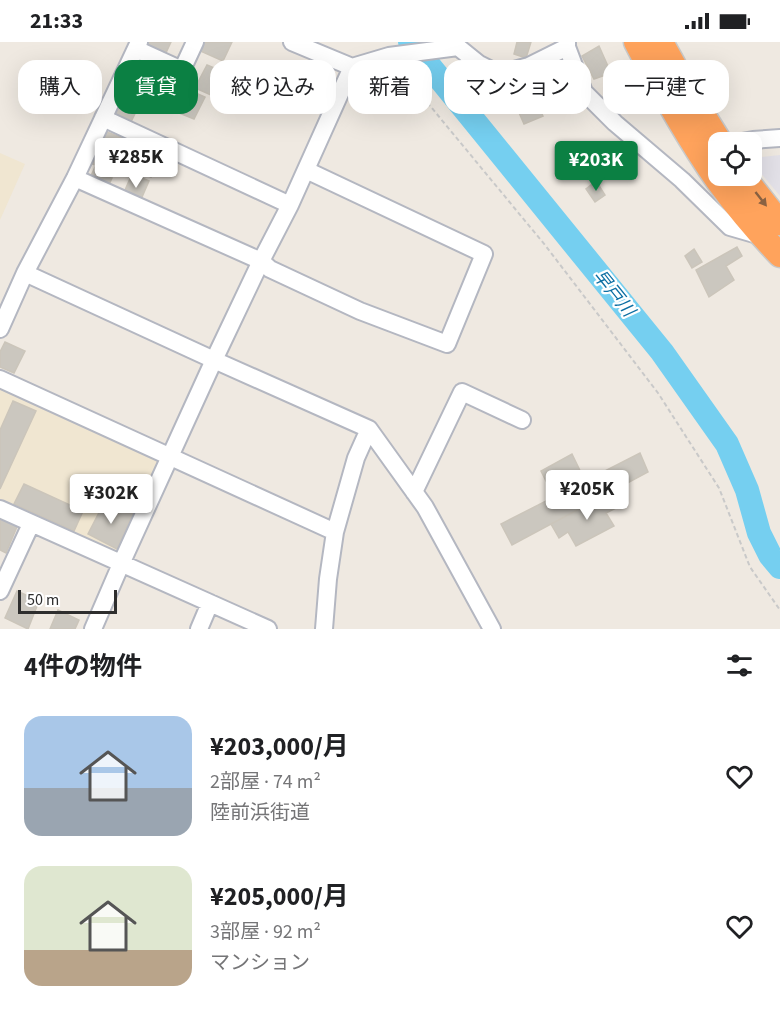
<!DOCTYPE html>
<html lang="ja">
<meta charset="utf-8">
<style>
body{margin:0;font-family:"Source Sans 3","Noto Sans JP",sans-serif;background:#f2f2f2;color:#202124;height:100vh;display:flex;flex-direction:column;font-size:22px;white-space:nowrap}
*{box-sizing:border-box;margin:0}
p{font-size:20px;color:#757577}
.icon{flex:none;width:33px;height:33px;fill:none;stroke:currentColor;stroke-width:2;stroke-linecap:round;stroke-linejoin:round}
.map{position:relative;height:587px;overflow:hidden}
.details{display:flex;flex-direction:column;background:#fff;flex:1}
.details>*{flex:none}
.top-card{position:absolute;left:18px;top:18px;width:744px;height:54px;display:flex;gap:12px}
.controls{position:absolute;left:708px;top:90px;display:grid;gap:12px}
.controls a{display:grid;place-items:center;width:54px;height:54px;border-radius:12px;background:#fff;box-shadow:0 6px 24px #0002;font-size:30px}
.scale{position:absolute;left:18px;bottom:15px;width:99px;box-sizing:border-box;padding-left:6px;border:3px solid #2e2e2e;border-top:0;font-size:16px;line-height:21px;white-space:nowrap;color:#2e2e2e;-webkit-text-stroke:4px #fff;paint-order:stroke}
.price{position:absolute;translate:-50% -51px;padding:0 14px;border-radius:6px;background:#fff;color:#222;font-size:20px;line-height:39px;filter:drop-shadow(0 2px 3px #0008)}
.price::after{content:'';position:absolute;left:50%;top:36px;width:18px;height:14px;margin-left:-9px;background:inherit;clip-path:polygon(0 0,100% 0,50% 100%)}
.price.active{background:#0b8043;color:#fff}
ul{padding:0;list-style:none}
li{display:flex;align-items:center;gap:18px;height:150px;padding:0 24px}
li span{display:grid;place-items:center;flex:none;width:168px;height:120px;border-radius:18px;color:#555}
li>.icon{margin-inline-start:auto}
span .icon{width:72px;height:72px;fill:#fffc;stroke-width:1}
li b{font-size:26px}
h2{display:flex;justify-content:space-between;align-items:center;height:72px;padding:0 24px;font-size:26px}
.pill{padding:0 21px;border-radius:18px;background:#fff;box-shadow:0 6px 24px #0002;font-size:21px;line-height:54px}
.pill.active{background:#0b8043;color:#fff}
.status{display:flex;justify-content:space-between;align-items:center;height:42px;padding:0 30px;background:#fff;direction:ltr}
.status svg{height:16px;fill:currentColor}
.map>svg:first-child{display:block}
</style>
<div class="status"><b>21:33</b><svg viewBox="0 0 49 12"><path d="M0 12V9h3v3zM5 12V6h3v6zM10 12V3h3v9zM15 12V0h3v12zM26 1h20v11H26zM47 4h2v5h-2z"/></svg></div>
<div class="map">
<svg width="780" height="587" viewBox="0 0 780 587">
<rect width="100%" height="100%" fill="#efe9e1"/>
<!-- industrial -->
<path fill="#e3e1e8" d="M780,113V154L759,129L762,115Z"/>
<!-- education -->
<path fill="#f0e6d1" d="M0,111L25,122L0,178Z
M0,341L164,416L118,512L0,459Z"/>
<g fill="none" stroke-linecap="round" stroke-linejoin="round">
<!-- river -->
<path stroke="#75cff0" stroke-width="24" d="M410,0L662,310L727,402L747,448L759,491L770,513L780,525"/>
</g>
<!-- building -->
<path fill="#cbc7bf" stroke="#cbc5ba" stroke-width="1.5" d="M143,0H171L164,15L141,4Z
M202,0H232L223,19L198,8Z
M517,0H531L526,16L514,12Z
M599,4L611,31L594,37L582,14Z
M135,21L155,30L144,53L124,44Z
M207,23L231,33L220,57L195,46Z
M468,27L485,34L484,37L495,43L489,58L467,30Z
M523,33L543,74L524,82L506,41Z
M122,44L143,55L129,84L109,75Z
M187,47L205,55L194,77L177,70Z
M99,87L133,100L125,118L92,103Z
M143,107L160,113L151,135L133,128Z
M97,111L113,119L107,135L112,136L106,149L88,140L96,123L92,122Z
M132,132L149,139L139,162L122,155Z
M596,139L605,153L595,160L586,147Z
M737,205L742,214L726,224L734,238L709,255L696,228Z
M694,207L702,220L692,226L685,214Z
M5,300L25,309L14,331L0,325V310Z
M13,359L36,369L0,447V388Z
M640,411L648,430L512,503L501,482Z
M572,412L585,439L554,455L541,429Z
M24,442L83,469L74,489L14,462Z
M607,452L618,465L606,471L614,484L576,504L568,490L559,496L551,482Z
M105,459L133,471L117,507L88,492Z
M0,472L19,480L6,511L0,508Z
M17,549L39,559L28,587L5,576Z
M58,568L79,578L75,587H50Z"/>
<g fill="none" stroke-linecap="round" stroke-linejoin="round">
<defs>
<path id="minor" d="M292,0L352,25L389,14L458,5L479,22L499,32L529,24L567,5
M567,0V5L584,50L615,81L682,138L730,185L761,194
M136,7L182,28L195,0
M103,76L290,163
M742,100L753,98L780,96
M75,136L261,219L270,227L360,269L447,302L484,212L306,128
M25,231L214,318L369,387L425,465L492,587
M0,287L25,231L75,136L139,0
M0,337L335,490
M414,450L462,350L522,378
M0,467L268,587
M0,549L31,482
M93,587L121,522L214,318L261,219L290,163L352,25
M199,587L210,561
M324,587L328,537L335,490L356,416L369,387"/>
<path id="highway" d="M636,0C661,48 687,95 718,139C737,165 758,190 780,213
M661,0L687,47L720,100
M743,134L780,181"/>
</defs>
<!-- minor casing -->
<use href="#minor" stroke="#b4b7c1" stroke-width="20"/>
<!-- highway casing -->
<use href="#highway" stroke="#c9c9c9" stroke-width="27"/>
<!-- path -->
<path stroke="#c9c9c9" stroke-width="2" stroke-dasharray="4.5 3" stroke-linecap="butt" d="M395,29L431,65L545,203L658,351L719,446L750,525L780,568"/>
<!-- minor -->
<use href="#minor" stroke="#fff" stroke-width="16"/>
<!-- highway -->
<use href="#highway" stroke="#ffa35c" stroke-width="24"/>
</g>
<!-- one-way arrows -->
<defs><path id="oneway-solid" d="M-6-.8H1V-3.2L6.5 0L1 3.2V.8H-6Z" transform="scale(1.5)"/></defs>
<use fill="#8c6343" href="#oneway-solid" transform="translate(761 157) rotate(52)"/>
<g text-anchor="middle" stroke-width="4.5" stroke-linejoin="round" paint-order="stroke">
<!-- water labels -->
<g font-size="18" font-style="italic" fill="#0d6fa3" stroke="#fff">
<text transform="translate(614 251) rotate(51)" y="6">早戸川</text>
</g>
</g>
</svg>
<div class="controls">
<a><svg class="icon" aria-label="locate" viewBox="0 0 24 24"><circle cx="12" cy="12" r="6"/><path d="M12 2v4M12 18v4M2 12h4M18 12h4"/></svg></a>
</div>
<div class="scale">50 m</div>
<b class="price" style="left:136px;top:147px">¥285K</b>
<b class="price active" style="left:596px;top:150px">¥203K</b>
<b class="price" style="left:587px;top:479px">¥205K</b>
<b class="price" style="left:111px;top:483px">¥302K</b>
<div class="top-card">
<a class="pill">購入</a>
<a class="pill active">賃貸</a>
<a class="pill">絞り込み</a>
<a class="pill">新着</a>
<a class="pill">マンション</a>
<a class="pill">一戸建て</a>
</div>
</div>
<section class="details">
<h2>4件の物件<svg class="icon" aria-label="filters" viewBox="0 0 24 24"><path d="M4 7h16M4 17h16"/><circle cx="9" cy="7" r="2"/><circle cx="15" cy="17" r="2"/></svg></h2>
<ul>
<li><span style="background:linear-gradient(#a9c7e8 60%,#9aa5b1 0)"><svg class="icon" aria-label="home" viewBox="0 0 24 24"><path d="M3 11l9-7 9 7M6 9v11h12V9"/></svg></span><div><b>¥203,000/月</b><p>2部屋 · 74 m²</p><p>陸前浜街道</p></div><svg class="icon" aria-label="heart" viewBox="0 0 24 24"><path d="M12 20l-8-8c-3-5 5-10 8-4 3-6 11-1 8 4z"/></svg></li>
<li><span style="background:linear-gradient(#dfe7d0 70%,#b9a48a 0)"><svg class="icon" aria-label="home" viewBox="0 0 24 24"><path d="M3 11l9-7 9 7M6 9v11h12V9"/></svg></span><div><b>¥205,000/月</b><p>3部屋 · 92 m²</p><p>マンション</p></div><svg class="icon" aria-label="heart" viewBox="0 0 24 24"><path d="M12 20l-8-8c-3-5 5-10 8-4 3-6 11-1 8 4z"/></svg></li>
</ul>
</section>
